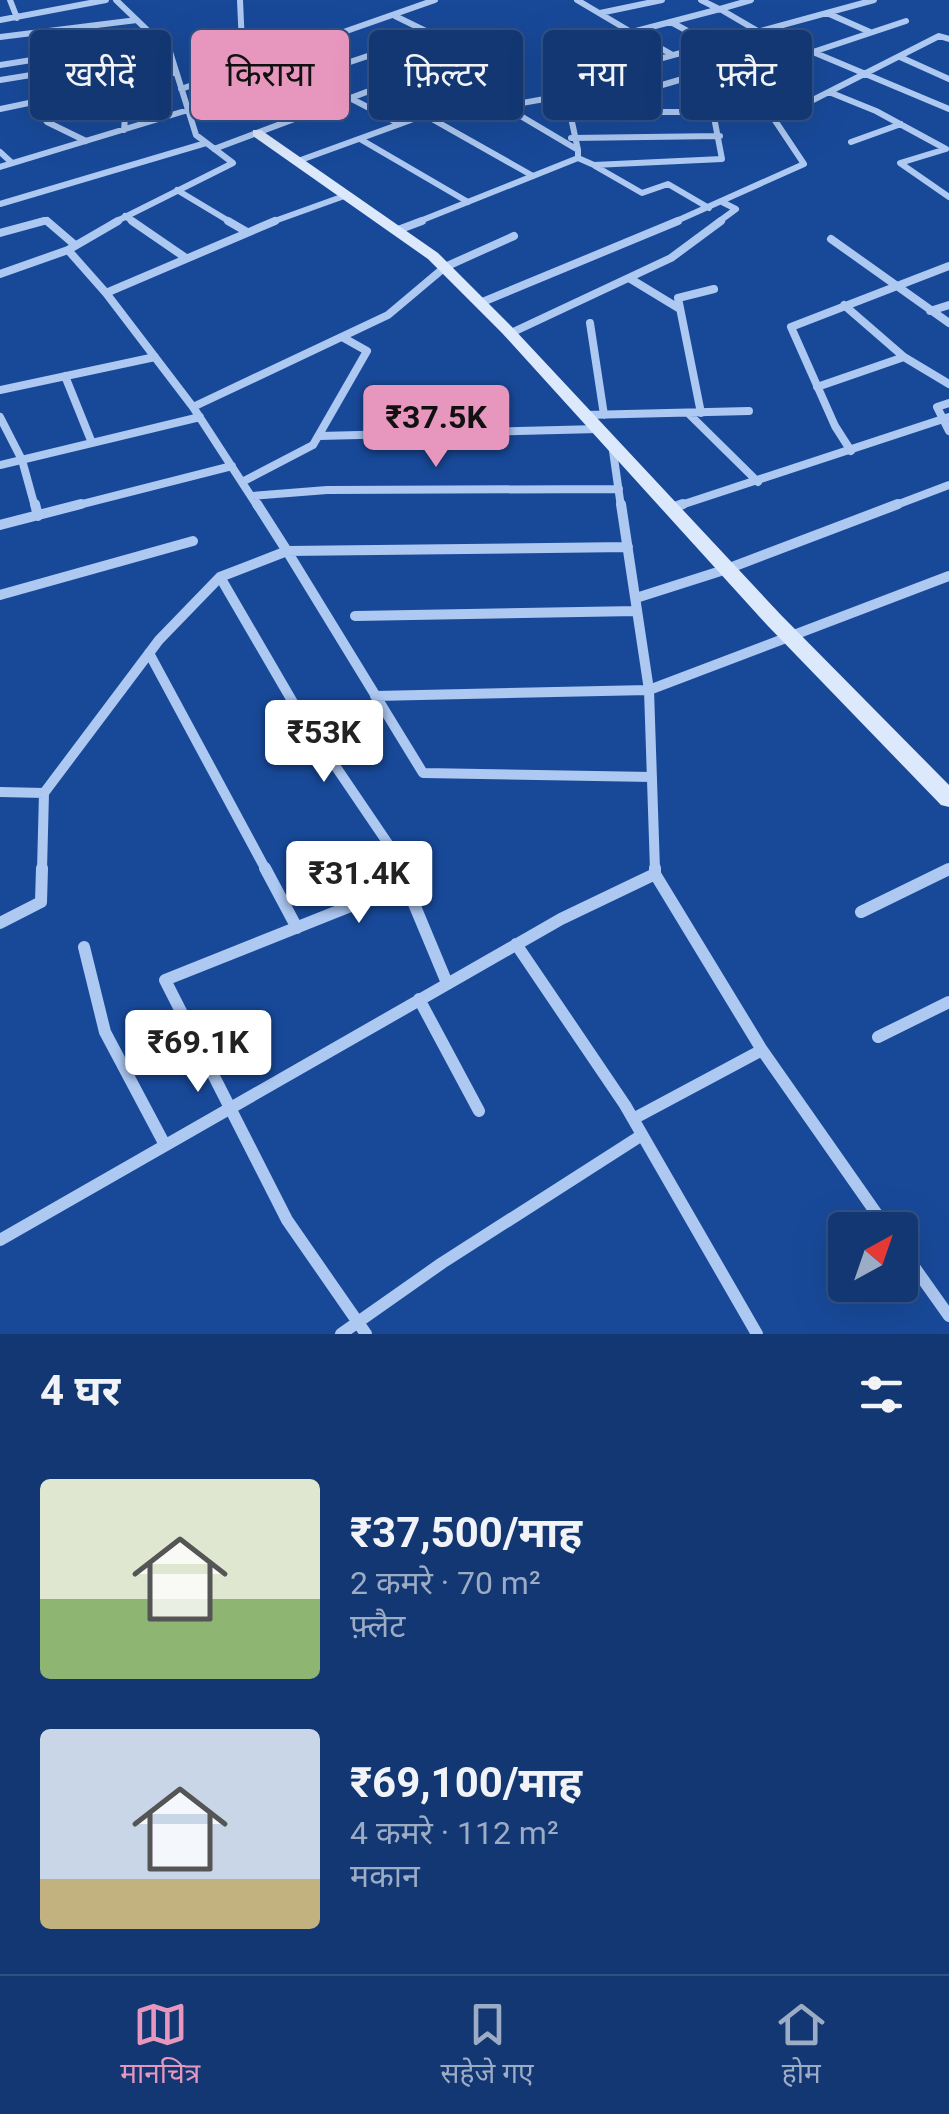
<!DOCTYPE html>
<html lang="hi">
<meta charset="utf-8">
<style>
body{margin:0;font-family:Roboto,"Noto Sans Devanagari",sans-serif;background:#1f427b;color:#f1f3f6;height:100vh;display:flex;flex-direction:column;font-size:38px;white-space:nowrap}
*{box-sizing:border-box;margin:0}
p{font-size:32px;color:#9cacc4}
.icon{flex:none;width:55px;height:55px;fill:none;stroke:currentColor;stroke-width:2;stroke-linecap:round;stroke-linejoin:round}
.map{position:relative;height:1334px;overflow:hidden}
.panel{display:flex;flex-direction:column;background:#123773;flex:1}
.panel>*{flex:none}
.hud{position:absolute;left:30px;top:30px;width:890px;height:90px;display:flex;gap:20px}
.needle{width:65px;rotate:40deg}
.tools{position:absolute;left:828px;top:1212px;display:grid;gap:20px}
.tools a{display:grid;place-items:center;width:90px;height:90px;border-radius:10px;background:#123773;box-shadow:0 10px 40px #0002,0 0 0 2px #315185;font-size:50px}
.price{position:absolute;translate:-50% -85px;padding:0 22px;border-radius:10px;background:#fff;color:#222;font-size:32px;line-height:65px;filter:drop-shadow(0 2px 5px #0008)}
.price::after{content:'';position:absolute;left:50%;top:60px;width:30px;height:22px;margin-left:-15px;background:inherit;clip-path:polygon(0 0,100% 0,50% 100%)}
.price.on{background:#e797bd;color:#111}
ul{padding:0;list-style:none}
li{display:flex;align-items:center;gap:30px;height:250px;padding:0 40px}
li span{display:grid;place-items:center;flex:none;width:280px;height:200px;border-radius:10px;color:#555}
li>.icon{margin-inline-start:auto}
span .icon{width:120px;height:120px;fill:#fffc;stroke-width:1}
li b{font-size:42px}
h2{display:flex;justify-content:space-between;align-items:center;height:120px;padding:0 40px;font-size:42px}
.tag{padding:0 35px;border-radius:10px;background:#123773;box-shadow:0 10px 40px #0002,0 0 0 2px #315185;font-size:35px;line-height:90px}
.tag.on{background:#e797bd;color:#111}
.dock{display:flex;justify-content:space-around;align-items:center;height:140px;border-top:2px solid #315185;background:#123773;font-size:28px;color:#9cacc4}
.dock a{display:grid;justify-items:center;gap:5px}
.dock .on{color:#e797bd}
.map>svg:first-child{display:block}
</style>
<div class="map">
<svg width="949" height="1334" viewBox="0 0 949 1334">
<rect width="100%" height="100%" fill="#184999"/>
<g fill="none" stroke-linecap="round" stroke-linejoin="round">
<!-- street-far3 -->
<path stroke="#adc8f1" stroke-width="6" d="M10,0L17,18
M240,0L243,68
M577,0L631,32
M701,0L719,9
M751,0L720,9L780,44L807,103
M600,13L662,0
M827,13L870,32
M0,20L106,0
M671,22L711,44
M0,37L137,20
M813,52L949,109
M671,54L632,32L720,9
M783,54L813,52L906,21
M900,57L949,79
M273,58L400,124L483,93
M0,65L158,40
M631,66L590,42L632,32
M606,73L645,90L720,68
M0,80L130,59L124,130
M181,89L435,0
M829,92L876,111L946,149L900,163L949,197
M31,102L47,122L86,141
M505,106L567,95
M0,109L176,72
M570,112H713
M425,115L533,176
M190,116L433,34
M571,138L720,136
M360,139L468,202
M851,142L901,124
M214,149L471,53L395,16
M578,150L564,85L874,0
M0,152L12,163
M578,158L594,165L722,159L713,112L769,113L807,107V103L939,36L949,39
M298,161L400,124
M595,166L642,193L668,184L709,208
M0,167L188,110
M177,190L232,223
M0,204L206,143
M125,216L135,223
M35,223L46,220L50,223
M113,223L233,163L196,135L170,52L116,0
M269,223L347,195
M415,223L578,158V150L440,68
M672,223L804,164L768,110L720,68L730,56L723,41
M717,223L736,209L722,202"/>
<!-- street-far2 -->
<path stroke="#adc8f1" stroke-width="8" d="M47,221L75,245
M132,221L186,258
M228,221L247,232
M398,230L422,221
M0,233L44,221
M831,239L949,323
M68,250L106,293
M0,274L68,250L118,221
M629,278L680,309
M480,303L678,221
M930,311L949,305
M590,323L604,415
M511,333L671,258L721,221
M904,357L949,384
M65,376L92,443
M817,387L904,357L844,305
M0,390L155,357
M949,403L937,407L949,431
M193,407L106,293L275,221
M688,413L758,482
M701,413L678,298L714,289
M586,415L749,411
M0,417L22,460L35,507
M319,436L599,429
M612,444L621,507
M851,451L835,426L791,327L949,266
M0,465L200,417
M242,482L313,445L367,351L342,337
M252,496L327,490L619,489
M71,507L232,466
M258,507L193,407L388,315L445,267L514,236
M675,507L949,417
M891,507L949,485"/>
<!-- street-far1 -->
<path stroke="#adc8f1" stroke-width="10" d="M35,504L38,516
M672,508L683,504
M0,525L81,504
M628,547L287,551L423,773L652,777
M220,577L298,711L391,848L400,870
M0,595L193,541
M636,598L727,569L898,504
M355,616L637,611
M149,653L266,870
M375,696L649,690L621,504
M0,792L44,793
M42,870L44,793L159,640L220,577L287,551L257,504
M655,870L649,690L949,576"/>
<!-- street -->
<path stroke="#adc8f1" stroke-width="12" d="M265,868L297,928
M399,868L447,983
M655,874L762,1050L888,1230
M861,912L949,869
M0,923L41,902L42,868
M516,944L625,1105L757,1334
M84,947L105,1032L165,1145
M419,999L479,1111
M878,1037L949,1002
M633,1119L762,1050
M0,1240L561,919L655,874V868
M900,1247L949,1316
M341,1334L442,1263L642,1135
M366,1334L287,1220L165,980L406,884"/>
<!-- secondary -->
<path fill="#dce8fc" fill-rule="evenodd" d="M253,130H261L438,253L512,327L781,615L949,785V807L941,805L767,625L502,333L428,259L253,136Z"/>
</g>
</svg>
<div class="tools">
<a><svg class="needle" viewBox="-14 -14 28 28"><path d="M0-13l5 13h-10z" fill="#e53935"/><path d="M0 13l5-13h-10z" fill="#9cacc4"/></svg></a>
</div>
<b class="price on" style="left:436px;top:470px">₹37.5K</b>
<b class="price" style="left:324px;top:785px">₹53K</b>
<b class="price" style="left:359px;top:926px">₹31.4K</b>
<b class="price" style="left:198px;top:1095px">₹69.1K</b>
<div class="hud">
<a class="tag">खरीदें</a>
<a class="tag on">किराया</a>
<a class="tag">फ़िल्टर</a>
<a class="tag">नया</a>
<a class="tag">फ़्लैट</a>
</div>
</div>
<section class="panel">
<h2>4 घर<svg class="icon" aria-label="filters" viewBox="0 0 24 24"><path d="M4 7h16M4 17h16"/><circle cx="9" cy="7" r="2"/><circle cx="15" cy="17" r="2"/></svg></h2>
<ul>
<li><span style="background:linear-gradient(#dfe7d0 60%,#8fb573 0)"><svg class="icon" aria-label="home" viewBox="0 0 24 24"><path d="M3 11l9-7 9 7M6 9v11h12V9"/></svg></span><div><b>₹37,500/माह</b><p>2 कमरे · 70 m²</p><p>फ़्लैट</p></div></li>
<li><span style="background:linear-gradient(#c9d6e8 75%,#c2b280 0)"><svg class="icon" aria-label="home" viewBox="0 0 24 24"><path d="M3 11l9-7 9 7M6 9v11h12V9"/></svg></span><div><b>₹69,100/माह</b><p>4 कमरे · 112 m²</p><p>मकान</p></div></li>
</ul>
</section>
<nav class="dock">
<a class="on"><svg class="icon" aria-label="map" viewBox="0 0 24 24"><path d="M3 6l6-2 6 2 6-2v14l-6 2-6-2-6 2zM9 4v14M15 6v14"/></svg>मानचित्र</a>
<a><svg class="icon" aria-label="saved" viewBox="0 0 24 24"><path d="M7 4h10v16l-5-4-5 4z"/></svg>सहेजे गए</a>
<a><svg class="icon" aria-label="home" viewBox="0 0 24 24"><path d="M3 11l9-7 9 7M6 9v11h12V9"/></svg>होम</a>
</nav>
